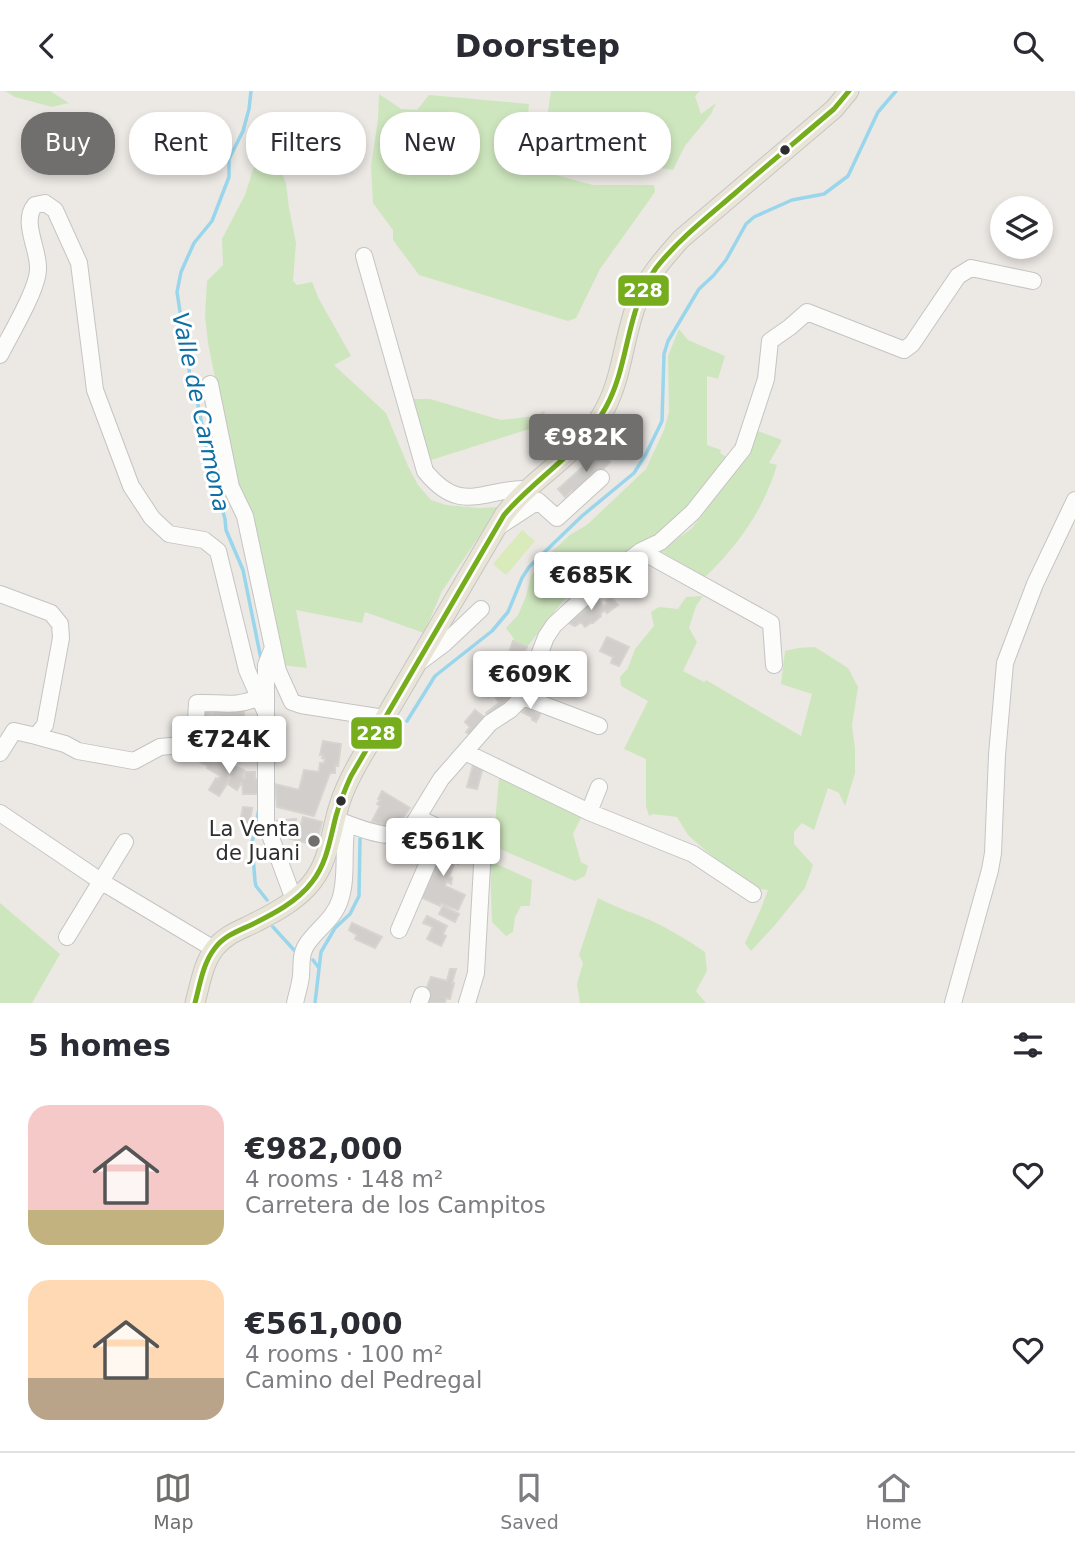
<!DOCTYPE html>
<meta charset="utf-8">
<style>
body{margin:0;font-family:"DejaVu Sans",sans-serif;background:#f7f7f7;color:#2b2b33;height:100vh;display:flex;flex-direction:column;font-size:26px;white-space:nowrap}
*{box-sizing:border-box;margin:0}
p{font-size:23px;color:#7c7c81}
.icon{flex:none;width:38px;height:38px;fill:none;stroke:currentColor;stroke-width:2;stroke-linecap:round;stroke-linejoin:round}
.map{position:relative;height:912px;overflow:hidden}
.sheet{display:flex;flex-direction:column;background:#fff;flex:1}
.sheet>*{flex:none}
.banner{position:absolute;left:21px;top:21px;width:700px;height:63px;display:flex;gap:14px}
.tools{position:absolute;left:990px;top:105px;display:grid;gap:14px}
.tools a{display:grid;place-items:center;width:63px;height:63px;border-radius:50%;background:#fff;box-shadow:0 4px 10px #0003;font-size:35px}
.price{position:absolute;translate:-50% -60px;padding:0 16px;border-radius:7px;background:#fff;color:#222;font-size:23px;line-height:46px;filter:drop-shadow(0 2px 4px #0008)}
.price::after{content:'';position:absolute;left:50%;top:42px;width:21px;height:16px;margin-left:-10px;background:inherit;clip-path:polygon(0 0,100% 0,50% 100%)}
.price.selected{background:#706f6e;color:#fff}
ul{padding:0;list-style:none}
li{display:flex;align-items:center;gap:21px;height:175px;padding:0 28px}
li span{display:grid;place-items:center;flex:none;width:196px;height:140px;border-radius:21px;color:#555}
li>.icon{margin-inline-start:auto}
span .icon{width:84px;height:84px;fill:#fffc;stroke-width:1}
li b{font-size:30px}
h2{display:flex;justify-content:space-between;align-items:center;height:84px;padding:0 28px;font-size:30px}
.tag{padding:0 24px;border-radius:28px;background:#fff;box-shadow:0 4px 10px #0003;font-size:24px;line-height:63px}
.tag.selected{background:#706f6e;color:#fff}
header{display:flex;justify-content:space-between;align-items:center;height:91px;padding:0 28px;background:#fff;font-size:32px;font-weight:800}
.tab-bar{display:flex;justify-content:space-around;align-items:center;height:98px;border-top:2px solid #e1e1e2;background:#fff;font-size:19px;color:#7c7c81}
.tab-bar a{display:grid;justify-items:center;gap:4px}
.tab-bar .selected{color:#706f6e}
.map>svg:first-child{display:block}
</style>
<header><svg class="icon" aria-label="back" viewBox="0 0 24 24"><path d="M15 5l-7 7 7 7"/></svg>Doorstep<svg class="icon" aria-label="search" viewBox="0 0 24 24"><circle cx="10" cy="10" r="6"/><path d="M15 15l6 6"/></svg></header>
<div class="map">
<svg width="1075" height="912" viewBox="0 0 1075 912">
<rect width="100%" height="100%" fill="#ece8e4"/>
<!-- green -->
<path fill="#cee6be" d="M5,0H50L69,12L52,16L15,6Z
M551,0H700L695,5L701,23L716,12L711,23L685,55L673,79L660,77L623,79L589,73L553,64L546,55V34Z
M379,3L401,18L417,19L429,4L529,13L524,61L530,72L556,84L593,94H654L655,101L600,178L576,227L568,230L419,184L393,149V139L373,112L371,75L378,28Z
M265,41L286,92L289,117L296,152L293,190L297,194L312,191L319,208L351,265L334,274L386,322L408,375L418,394L431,409L446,414L479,417L499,416L442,500L424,542L365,521L362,532L296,519L307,577L281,574L236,391L208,252L205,224L207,190L223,174L222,148L245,104Z
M679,238L688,249L725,265L718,288L707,285V354L721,359L720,362L728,367L690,417L656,448L566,506L527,556L513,550L514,548L506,537L518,524L526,505L531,485L543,469L570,444L588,433L646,378L664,339L669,321L668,265Z
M411,308H430L501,329L535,325L544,320L548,332L428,370Z
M755,339L782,349L769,372L777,374C764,418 738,455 705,486L660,460L691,438L751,361Z
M703,505L696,515L689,537L697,551L683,580L704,591L706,589L801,645L812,603L781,593L785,560L798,557L815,556L848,577L858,596L852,634L855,658V682L845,715L839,702L828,697L814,739L802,732L794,741V753L813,774L805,797L774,835L751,860L745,852L760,820L768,799L755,797L706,760L688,744L677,726L653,723L649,725L646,715V668L624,658L648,610L621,595L620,586L628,577L635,558L654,535L651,521L659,516L678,518L686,506Z
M499,687L582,725L573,743L581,771L588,775L585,785L575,790L493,755Z
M490,770L532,789L530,815H521L515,826L513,841L506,845L492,831Z
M598,807C614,816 632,821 650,829C669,838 688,849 705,861L707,880L696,900L706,912H580L577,893L583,872L579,864Z
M0,812L60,863L32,912H0Z"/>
<!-- pitch -->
<path fill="#d9eabb" d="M522,439L535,450L506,484L493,473Z"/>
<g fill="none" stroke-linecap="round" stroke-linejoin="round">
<!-- stream -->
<path stroke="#99d6ec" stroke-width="3.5" d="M251,0L249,18L243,40L229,68V86L212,130L194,152L181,181L177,201L190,285L196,304L210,374L225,428L226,439L243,479L261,568
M407,630L435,585L492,540L508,521L522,487L529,476L582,425L634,382L646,363L662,330L664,263L668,250L699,198L713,185L726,169L746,133L754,126L792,109L824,103L848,85L878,21L896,0
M259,718L252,752L255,790L256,795L267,809
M273,836L294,859
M313,869L319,877
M315,912L321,861L335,837L350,823L359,805L360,748"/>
</g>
<!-- building -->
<path fill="#d1cecb" stroke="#d7d4d0" stroke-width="2" d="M620,334L630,344L618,355L608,346Z
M605,356L612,364L607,369L610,371L576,405L572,399L565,406L558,398Z
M596,503L603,516L608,512L606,509L611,506L618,514L607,522L605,519L600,523L601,525L593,532L592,531L585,536L581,531L575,535L564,530Z
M607,546L629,556L619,575L611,572L613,566L600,560Z
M513,550L527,556L515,587L502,581Z
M491,588L501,595L503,591L520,602L504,613L505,616L490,627L486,622L499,612L493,602L488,606L485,603L489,599L485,595Z
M524,610L542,620L536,631L532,629V626L518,619Z
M199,613L212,615V624H210L209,646L197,641Z
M214,614L244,617V630L257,629V638H255L256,647L244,648V660L236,661V649H228V660H225V649H221L220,625H213Z
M475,619L488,629L473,646L466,641L470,636L465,631Z
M323,650L341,653L338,675L335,674V682H330L314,725L277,716L275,693L299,699L304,679L319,681L320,672H324L325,668L322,667L323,664H320Z
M204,658L215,664L214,667L230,676V674L244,679L243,687H245V681H255V688H258V703H243L242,692H241L237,699L229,694V689L231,686L228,684L227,693L219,705L209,699L216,687L218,688L220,685L207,677L208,675L200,671Z
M473,674L483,676L477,698L467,696Z
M382,700L410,717L396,736L392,733L391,736L387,734V735L381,732L380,734L372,730L380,715L377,713L380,709L378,708Z
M243,716L252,717L249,737L243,735L244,727L241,726Z
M303,726L322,731L316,754L279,745L277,730L296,728L294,739L299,740Z
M450,746L467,755L458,773L455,771L449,786L452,787L451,793L447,790L445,795L465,804L458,819L441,812L440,815L416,804L437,763L446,768L450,758L446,755Z
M443,815L459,823L455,831L439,823Z
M427,825L447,835L443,843L446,845L441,855L427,848L433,836L423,832Z
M352,832L382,846L375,857L355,848L357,844L349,839Z
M450,878H456L452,892H454L450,908L446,907L445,912H421L431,886L447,890Z"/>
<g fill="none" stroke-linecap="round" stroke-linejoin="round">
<defs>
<path id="minor" d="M364,165L425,380C462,426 484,396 530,398
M0,264C10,244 38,198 38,178C39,158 21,131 35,114L45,112L55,119L79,172L95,299L131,395L152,427L169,443L204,449L218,460L247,579L265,620
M210,293L231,396L245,425L278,580L292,611L301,614L384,627
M498,436L538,410L557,427L601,387
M641,460L771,532L774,574
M0,503L51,522L60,533L61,547L45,634L36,645L14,640L0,662
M272,559L266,574V733L294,809
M421,570L445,552L481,518
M523,606L599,635
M36,645L65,653L78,660L134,670L160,656L191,653L195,648L197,612C220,611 237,617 259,606
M465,661L589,721L693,763L753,803
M589,721L599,696
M0,722L102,791L214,858
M418,727L483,757L476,882L467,912
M335,728C351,734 379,746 396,744C402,743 406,740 411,737L441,688L490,632L510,619L523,606L546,546L554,534L605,487L641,460L660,451L693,421L743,358L766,288L770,250L790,236L807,221L904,259L912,253L958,185L971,177L1033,190
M399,839L442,739
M67,846L125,751
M295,912C297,903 300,894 301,885C302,874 300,863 307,853C317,838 334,828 340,809C348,786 342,757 347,733
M419,912L422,904
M953,912L990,779L993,762L997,664L1005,572L1035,493L1075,409"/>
<path id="major" d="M195,912C200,894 203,872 215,857C226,843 241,839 256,831C276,821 298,809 312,791C329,770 331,740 339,715C345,694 356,675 367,657L504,424C533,385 583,362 606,316C623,283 624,243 638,209C647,186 665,166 681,148L834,18L849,0"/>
</defs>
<!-- minor casing -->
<use href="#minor" stroke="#c5c4c5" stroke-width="18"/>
<!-- major casing -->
<use href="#major" stroke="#c6c5c4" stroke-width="21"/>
<!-- minor -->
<use href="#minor" stroke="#fcfcfb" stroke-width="16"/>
<!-- major -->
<use href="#major" stroke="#e8e4d6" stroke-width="19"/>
<defs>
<path id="bus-1" d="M195,912C200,893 203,872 215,857C224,845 238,840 251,834C273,823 297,811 312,791C327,772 330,748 336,725C340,711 345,698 351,685L504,424C536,386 582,361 606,316C630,272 625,220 656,177C678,149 706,127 733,104C766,75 800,47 834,18L849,0"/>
</defs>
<!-- bus-1 casing -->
<use href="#bus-1" stroke="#fff" stroke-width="10"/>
<!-- bus-1 -->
<use href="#bus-1" stroke="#75ad1c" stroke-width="5"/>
</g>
<!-- markers -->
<g fill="#2e2e2e" stroke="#fff" stroke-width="2.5">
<circle cx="785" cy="59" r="6"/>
<circle cx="341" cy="710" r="6"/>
</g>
<circle fill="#706f6e" stroke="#fff" stroke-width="2.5" cx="314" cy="750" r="7"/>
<g text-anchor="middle" stroke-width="6" stroke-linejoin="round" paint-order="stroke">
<!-- poi labels -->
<g font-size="21" fill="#2e2e2e" stroke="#fff" text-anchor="end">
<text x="300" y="745">La Venta<tspan x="300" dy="24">de Juani</tspan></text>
</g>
<!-- water labels -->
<g font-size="23" font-style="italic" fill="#0d6fa3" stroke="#fff">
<text transform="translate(201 321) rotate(78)" y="8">Valle de Carmona</text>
</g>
</g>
<g stroke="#fff" stroke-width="2.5">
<rect x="617" y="183" width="53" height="33" rx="7" fill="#75ad1c"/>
<rect x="350" y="625" width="53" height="34" rx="7" fill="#75ad1c"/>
</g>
<g font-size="19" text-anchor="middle" font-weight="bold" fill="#fff">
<text x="643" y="206">228</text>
<text x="376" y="649">228</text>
</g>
</svg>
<div class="tools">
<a><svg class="icon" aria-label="layers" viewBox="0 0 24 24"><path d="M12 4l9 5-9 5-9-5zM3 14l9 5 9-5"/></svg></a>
</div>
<b class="price selected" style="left:586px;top:383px">€982K</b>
<b class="price" style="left:591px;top:521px">€685K</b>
<b class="price" style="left:530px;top:620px">€609K</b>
<b class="price" style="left:229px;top:685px">€724K</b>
<b class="price" style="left:443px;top:787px">€561K</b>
<div class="banner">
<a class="tag selected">Buy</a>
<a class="tag">Rent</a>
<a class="tag">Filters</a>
<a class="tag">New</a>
<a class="tag">Apartment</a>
</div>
</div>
<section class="sheet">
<h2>5 homes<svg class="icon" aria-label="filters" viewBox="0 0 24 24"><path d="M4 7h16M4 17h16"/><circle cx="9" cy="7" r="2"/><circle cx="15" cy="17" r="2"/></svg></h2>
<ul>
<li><span style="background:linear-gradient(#f6c9c9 75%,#c2b280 0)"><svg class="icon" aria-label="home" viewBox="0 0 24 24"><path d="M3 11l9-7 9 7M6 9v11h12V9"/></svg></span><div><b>€982,000</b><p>4 rooms · 148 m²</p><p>Carretera de los Campitos</p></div><svg class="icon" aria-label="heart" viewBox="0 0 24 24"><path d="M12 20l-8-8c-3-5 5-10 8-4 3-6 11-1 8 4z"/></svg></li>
<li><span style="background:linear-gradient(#ffd9b3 70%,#b9a48a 0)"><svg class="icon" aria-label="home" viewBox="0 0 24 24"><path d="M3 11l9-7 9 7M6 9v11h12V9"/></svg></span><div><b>€561,000</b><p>4 rooms · 100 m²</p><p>Camino del Pedregal</p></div><svg class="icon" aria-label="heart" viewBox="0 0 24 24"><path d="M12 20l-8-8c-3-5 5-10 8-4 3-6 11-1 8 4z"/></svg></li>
</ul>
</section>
<nav class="tab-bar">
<a class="selected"><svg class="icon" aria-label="map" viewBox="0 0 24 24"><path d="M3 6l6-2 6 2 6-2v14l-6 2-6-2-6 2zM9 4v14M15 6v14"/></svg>Map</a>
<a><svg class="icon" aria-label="saved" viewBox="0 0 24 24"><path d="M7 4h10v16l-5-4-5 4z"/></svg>Saved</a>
<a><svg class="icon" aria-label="home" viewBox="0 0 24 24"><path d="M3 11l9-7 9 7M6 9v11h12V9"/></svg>Home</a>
</nav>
